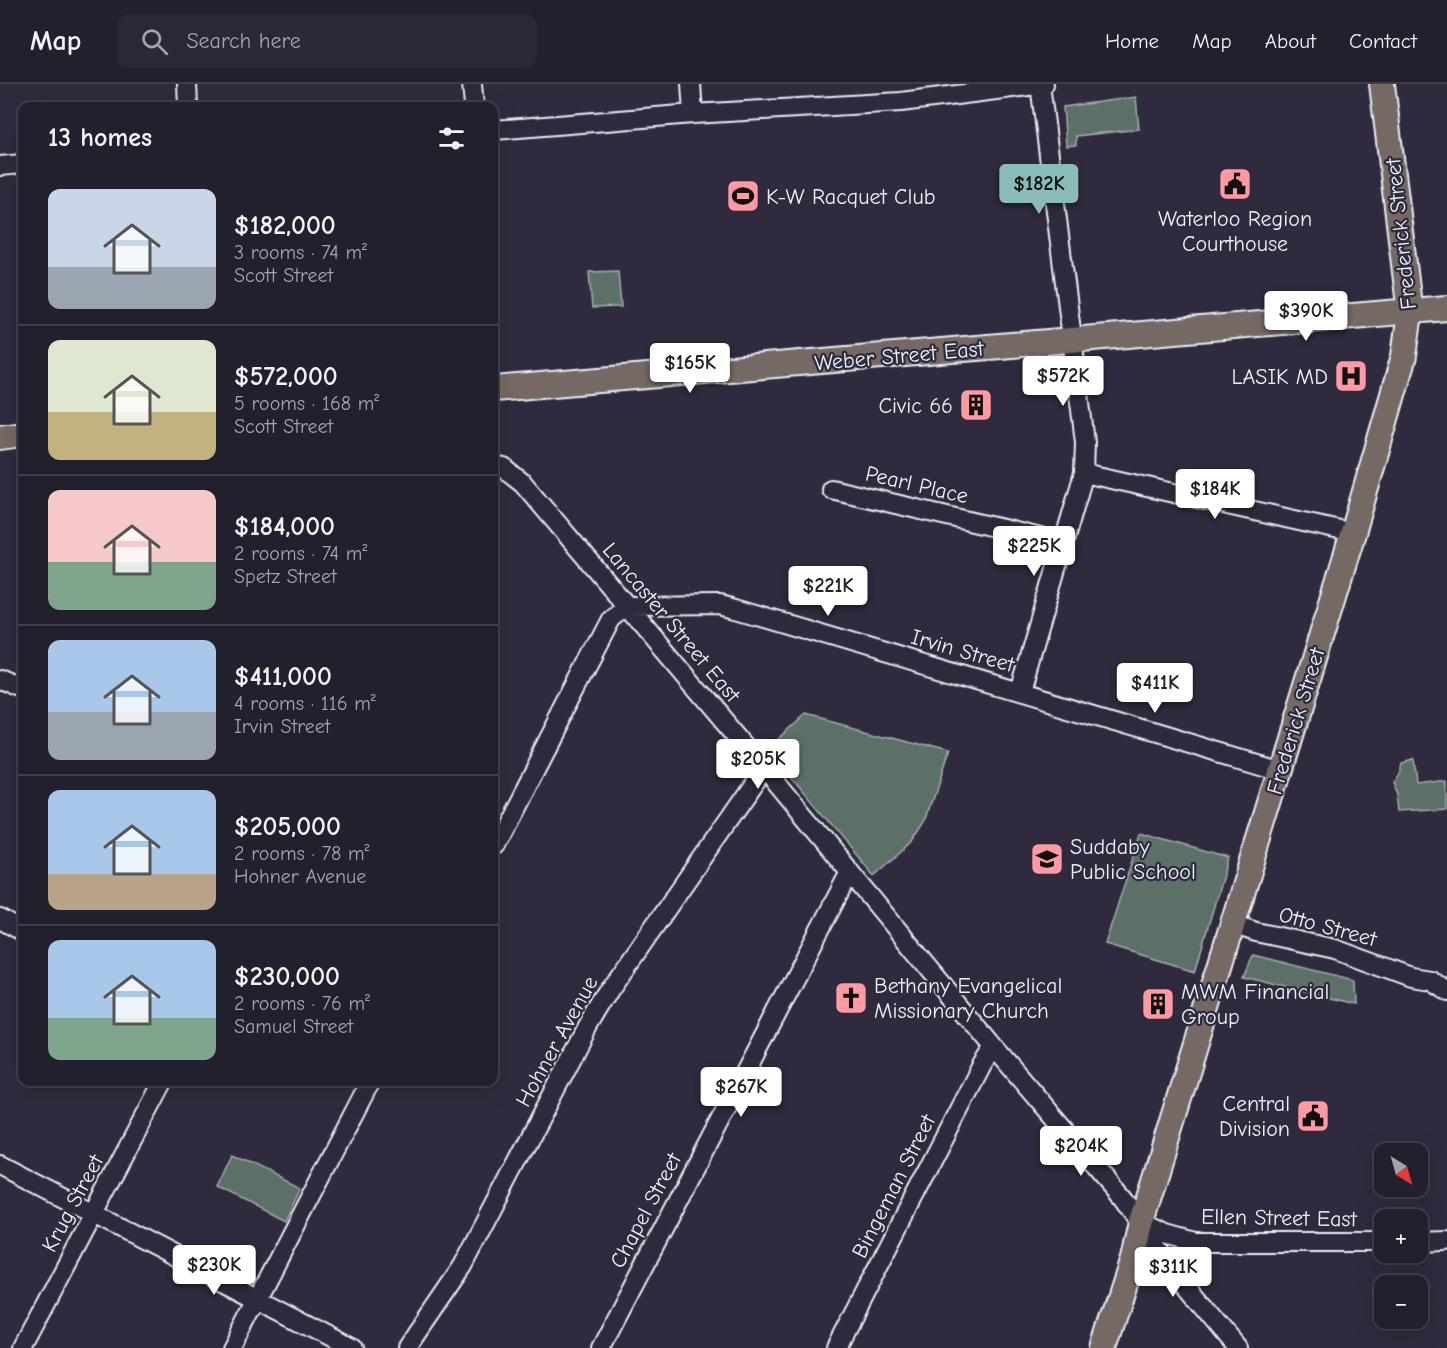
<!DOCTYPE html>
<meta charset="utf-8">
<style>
body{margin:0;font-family:"Comic Neue",sans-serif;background:#2b2836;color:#f1f3f6;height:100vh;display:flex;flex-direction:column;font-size:22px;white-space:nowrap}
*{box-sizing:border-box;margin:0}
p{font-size:20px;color:#a3a3aa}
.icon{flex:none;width:33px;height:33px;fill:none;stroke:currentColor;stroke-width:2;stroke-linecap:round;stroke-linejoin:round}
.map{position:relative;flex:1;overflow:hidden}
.panel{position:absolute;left:18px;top:18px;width:480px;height:984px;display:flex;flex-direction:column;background:#23202e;border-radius:12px;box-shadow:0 6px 24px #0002,0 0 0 2px #403e4a}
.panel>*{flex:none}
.needle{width:39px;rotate:143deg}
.buttons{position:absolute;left:1374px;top:1059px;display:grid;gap:12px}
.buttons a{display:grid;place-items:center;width:54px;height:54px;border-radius:12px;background:#23202e;box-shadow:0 6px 24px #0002,0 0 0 2px #403e4a;font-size:30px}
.price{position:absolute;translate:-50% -51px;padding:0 14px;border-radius:6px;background:#fff;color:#222;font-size:20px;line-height:39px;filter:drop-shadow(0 2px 3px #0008)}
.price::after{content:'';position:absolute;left:50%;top:36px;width:18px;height:14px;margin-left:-9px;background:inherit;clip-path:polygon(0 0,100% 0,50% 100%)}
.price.active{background:#8bbbb9;color:#111}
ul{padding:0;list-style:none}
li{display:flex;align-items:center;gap:18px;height:150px;padding:0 30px}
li+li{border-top:2px solid #403e4a}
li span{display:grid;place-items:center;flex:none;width:168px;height:120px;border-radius:12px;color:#555}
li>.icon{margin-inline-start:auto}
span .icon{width:72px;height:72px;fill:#fffc;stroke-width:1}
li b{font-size:26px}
h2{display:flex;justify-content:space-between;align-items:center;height:72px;padding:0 30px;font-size:26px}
header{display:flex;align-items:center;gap:36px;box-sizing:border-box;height:84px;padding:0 30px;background:#23202e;border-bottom:2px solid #403e4a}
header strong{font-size:28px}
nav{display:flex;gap:33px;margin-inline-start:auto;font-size:21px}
.search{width:420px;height:54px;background:#2b2836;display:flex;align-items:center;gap:15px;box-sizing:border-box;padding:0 21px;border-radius:12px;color:#a3a3aa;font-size:22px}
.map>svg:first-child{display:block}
</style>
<header>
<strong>Map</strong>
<div class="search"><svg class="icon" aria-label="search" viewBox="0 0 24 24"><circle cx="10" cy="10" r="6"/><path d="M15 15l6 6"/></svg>Search here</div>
<nav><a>Home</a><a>Map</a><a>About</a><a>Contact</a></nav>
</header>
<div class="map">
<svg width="1447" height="1264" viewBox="0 0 1447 1264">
<rect width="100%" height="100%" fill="#2f2a3d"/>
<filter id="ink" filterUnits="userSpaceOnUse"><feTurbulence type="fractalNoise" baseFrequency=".0167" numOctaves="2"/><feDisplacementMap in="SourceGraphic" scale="12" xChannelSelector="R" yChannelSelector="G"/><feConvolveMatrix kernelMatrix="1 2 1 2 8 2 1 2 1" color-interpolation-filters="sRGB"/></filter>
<g filter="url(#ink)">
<!-- green -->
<path fill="#5c6f68" stroke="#a2b0b0" stroke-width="1.5" d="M1136,13L1139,45L1076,52V61L1066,62L1063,23Z
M618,187L621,223L592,224L589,188Z
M806,631L948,669L925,738L912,758L874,792L768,665Z
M1413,676L1416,701L1447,697V725L1399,728L1397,711L1392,698L1398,689L1401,679Z
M1141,749L1228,774L1195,887L1105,860Z
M1253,871L1353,896L1354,920L1244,893Z
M232,1071L300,1104L284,1137L217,1103Z"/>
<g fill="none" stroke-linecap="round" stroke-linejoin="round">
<defs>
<path id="minor" d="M187,0L188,22
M472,0L474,22
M691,0L693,30
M494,46L693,30L901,18L1044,0
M0,82L22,80
M494,382L504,384L523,399L764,684L994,963L1122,1113L1179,1193L1238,1264
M1084,389L1353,449
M831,405L1063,459
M627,522L720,521L736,525L1280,686
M0,596L22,605
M1020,608L1084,389L1085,358L1040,0
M494,761L611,535L627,522
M0,835L22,847
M1232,840L1256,848L1335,865L1411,893L1430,896L1447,907
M0,1081L352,1264
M1143,1139L1167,1150L1196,1158H1384
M1418,1158L1447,1157
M23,1264L163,998
M232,1264L370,998
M407,1264L463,1182L589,941L610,906L764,684
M601,1264L850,788
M836,1264L982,981L994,963"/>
<path id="major" d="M494,305L1447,224
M0,353L22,350
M1104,1264L1133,1175L1141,1138L1353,449L1404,272L1410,229L1382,0"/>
</defs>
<!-- minor casing -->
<use href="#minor" stroke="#e8f1f8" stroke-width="22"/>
<!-- major casing -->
<use href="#major" stroke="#e8f1f8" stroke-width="28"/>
<!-- minor -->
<use href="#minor" stroke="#2f2a3d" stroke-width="18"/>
<!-- major -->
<use href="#major" stroke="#766964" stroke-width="24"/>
</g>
</g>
<!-- icons -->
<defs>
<symbol id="civic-square" viewBox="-11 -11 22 22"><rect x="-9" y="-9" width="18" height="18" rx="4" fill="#ff9aa2" stroke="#2f2a3d"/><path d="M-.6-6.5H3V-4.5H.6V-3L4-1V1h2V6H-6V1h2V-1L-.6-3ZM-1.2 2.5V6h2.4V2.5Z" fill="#111"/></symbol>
<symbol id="stadium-square" viewBox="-11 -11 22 22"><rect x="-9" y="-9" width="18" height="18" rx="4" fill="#ff9aa2" stroke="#2f2a3d"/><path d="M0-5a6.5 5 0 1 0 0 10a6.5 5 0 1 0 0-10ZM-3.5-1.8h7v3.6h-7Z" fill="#111"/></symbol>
<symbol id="hospital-square" viewBox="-11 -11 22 22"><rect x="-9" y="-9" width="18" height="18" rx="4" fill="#ff9aa2" stroke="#2f2a3d"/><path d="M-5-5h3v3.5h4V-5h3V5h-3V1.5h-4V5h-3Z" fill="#111"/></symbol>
<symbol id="building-square" viewBox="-11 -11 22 22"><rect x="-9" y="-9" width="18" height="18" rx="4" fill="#ff9aa2" stroke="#2f2a3d"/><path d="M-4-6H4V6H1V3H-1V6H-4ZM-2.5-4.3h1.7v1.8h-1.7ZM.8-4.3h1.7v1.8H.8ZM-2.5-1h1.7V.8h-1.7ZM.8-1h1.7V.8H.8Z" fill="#111"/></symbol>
<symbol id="school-square" viewBox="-11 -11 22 22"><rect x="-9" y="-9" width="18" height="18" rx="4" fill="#ff9aa2" stroke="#2f2a3d"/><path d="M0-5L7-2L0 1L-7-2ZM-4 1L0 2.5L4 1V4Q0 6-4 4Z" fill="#111"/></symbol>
<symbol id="church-square" viewBox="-11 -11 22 22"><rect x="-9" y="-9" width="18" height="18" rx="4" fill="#ff9aa2" stroke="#2f2a3d"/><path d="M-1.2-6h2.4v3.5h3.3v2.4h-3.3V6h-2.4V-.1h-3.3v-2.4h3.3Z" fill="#111"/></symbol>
</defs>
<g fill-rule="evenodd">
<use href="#civic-square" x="1216" y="81" width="38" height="38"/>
<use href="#stadium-square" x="724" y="93" width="38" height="38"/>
<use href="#hospital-square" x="1332" y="273" width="38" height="38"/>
<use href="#building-square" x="957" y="302" width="38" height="38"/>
<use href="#school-square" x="1028" y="756" width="38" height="38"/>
<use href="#church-square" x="832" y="895" width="38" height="38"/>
<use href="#building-square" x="1139" y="901" width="38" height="38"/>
<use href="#civic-square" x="1294" y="1013" width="38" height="38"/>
</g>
<g text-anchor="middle" stroke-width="4.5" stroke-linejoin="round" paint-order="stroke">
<!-- poi labels -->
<g font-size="22" fill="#e8f1f8" stroke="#2f2a3d" text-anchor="start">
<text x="766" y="120">K-W Racquet Club</text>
<text x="1235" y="142" text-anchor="middle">Waterloo Region<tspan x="1235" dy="25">Courthouse</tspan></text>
<text x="1328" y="300" text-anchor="end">LASIK MD</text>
<text x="953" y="329" text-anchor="end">Civic 66</text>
<text x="1070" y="770">Suddaby<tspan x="1070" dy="25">Public School</tspan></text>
<text x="874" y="909">Bethany Evangelical<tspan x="874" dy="25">Missionary Church</tspan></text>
<text x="1181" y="915">MWM Financial<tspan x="1181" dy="25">Group</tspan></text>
<text x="1290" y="1027" text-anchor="end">Central<tspan x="1290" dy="25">Division</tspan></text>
</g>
<!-- street labels -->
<g font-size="22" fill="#e8f1f8" stroke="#2f2a3d">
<text transform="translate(1400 150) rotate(-96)" y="8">Frederick Street</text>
<text transform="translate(899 271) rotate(-5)" y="8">Weber Street East</text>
<text transform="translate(917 400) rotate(13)" y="8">Pearl Place</text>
<text transform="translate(672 538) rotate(50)" y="8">Lancaster Street East</text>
<text transform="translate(963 566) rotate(16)" y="8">Irvin Street</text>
<text transform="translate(1295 637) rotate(-73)" y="8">Frederick Street</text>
<text transform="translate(1328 842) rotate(15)" y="8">Otto Street</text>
<text transform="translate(556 957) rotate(-61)" y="8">Hohner Avenue</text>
<text transform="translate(893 1102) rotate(-63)" y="8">Bingeman Street</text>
<text transform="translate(72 1119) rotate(-62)" y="8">Krug Street</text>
<text transform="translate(645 1126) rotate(-62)" y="8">Chapel Street</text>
<text transform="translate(1279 1133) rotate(1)" y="8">Ellen Street East</text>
</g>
</g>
</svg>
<div class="buttons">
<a><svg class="needle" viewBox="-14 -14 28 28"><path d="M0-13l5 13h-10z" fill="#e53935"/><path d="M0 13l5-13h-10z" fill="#a3a3aa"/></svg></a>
<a>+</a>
<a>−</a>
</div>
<b class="price active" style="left:1039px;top:131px">$182K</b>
<b class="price" style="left:1306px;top:258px">$390K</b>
<b class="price" style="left:690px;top:310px">$165K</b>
<b class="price" style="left:1063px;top:323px">$572K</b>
<b class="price" style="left:1215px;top:436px">$184K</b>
<b class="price" style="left:1034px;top:493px">$225K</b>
<b class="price" style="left:828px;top:533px">$221K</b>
<b class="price" style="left:1155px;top:630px">$411K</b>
<b class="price" style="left:758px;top:706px">$205K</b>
<b class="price" style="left:741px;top:1034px">$267K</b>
<b class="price" style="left:1081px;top:1093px">$204K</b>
<b class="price" style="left:214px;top:1212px">$230K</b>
<b class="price" style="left:1173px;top:1214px">$311K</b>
<section class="panel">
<h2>13 homes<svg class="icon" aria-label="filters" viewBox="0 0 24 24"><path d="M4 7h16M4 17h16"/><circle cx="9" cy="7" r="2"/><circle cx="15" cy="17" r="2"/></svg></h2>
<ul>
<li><span style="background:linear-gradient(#c9d6e8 65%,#9aa5b1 0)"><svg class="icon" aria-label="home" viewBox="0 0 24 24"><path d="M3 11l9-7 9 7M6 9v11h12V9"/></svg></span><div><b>$182,000</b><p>3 rooms · 74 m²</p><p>Scott Street</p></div></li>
<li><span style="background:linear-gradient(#dfe7d0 60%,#c2b280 0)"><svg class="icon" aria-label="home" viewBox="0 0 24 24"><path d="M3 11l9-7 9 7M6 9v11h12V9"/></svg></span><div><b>$572,000</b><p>5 rooms · 168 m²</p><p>Scott Street</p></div></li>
<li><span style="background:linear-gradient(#f6c9c9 60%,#7fa58c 0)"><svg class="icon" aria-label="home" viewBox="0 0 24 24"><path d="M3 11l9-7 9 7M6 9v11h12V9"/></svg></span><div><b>$184,000</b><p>2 rooms · 74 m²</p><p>Spetz Street</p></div></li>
<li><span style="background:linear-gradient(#a9c7e8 60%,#9aa5b1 0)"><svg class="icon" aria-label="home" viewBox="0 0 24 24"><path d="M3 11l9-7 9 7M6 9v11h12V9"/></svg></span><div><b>$411,000</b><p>4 rooms · 116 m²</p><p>Irvin Street</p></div></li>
<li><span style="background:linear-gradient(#a9c7e8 70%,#b9a48a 0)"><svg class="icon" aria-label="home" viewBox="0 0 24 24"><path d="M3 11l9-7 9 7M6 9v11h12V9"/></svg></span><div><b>$205,000</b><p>2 rooms · 78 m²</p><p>Hohner Avenue</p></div></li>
<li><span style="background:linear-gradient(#a9c7e8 65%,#7fa58c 0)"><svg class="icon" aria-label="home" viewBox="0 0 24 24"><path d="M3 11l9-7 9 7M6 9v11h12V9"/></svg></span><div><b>$230,000</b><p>2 rooms · 76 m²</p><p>Samuel Street</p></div></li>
</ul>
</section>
</div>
